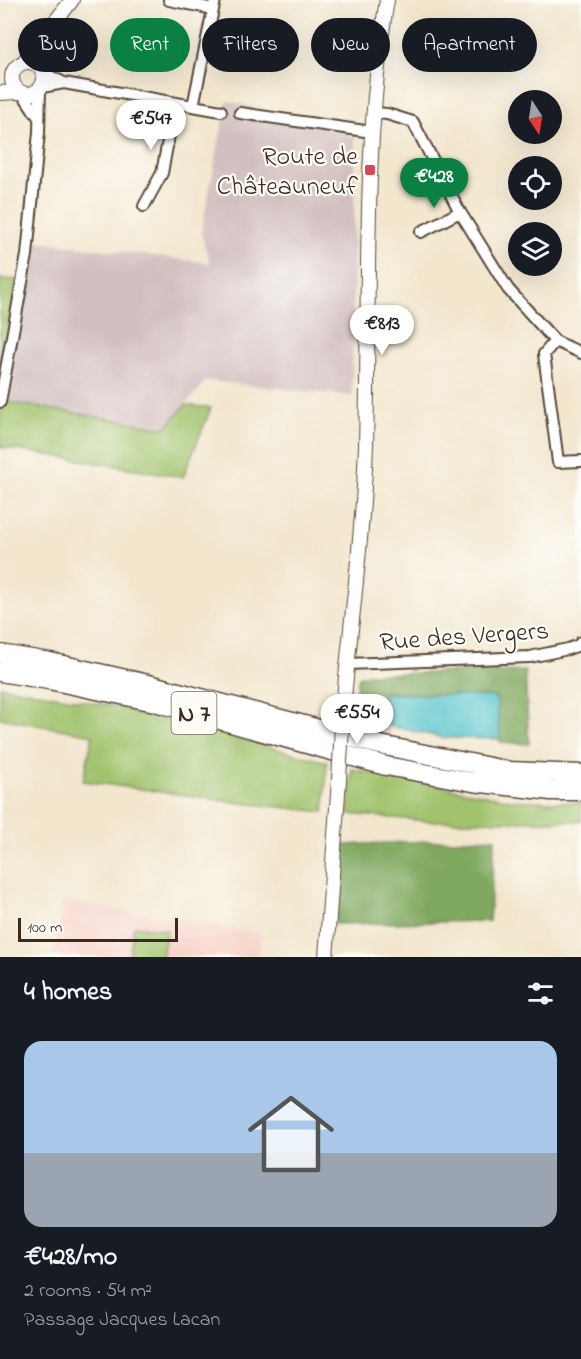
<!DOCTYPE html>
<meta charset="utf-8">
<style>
body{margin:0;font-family:"Indie Flower",sans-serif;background:#20242c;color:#f1f3f6;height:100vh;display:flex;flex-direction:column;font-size:22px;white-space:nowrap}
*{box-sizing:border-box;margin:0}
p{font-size:20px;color:#9ea1a6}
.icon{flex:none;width:33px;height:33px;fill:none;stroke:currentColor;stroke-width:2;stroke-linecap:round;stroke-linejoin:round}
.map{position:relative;height:957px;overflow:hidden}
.panel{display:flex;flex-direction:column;background:#171b24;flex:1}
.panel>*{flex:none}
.guide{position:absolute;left:18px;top:18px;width:546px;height:54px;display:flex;gap:12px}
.needle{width:39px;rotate:168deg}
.fabs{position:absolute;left:508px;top:90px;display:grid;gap:12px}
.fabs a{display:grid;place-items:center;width:54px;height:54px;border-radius:50%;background:#171b24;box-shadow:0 6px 24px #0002;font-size:30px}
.scale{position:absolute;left:18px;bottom:15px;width:160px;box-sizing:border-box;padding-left:6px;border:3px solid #3b2a1e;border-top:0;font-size:16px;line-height:21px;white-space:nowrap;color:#3b2a1e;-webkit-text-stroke:4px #fdfcf7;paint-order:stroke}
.price{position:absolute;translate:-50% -51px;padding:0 14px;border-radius:21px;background:#fff;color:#222;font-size:20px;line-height:39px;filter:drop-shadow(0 2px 3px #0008)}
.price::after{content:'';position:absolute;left:50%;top:36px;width:18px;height:14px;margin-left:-9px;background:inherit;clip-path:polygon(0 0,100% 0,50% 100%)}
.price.on{background:#0b8043;color:#fff}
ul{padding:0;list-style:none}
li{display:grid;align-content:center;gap:12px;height:318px;padding:0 24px}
li span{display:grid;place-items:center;height:186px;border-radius:18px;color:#555}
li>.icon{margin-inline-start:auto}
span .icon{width:108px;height:108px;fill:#fffc;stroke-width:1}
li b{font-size:26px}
h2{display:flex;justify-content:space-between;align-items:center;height:72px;padding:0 24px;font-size:26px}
.tag{padding:0 21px;border-radius:27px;background:#171b24;box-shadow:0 6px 24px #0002;font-size:21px;line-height:54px}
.tag.on{background:#0b8043;color:#fff}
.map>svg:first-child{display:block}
</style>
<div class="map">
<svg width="581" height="957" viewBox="0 0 581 957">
<rect width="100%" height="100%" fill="#fdfcf7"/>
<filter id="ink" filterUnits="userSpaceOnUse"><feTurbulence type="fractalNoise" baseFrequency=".0167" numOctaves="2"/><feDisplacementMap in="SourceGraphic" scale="12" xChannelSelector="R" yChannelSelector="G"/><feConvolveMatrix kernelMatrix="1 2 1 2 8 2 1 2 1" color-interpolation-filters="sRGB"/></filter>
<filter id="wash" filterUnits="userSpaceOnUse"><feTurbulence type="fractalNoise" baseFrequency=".008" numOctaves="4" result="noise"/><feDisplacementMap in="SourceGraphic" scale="24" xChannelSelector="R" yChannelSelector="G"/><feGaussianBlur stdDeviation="1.35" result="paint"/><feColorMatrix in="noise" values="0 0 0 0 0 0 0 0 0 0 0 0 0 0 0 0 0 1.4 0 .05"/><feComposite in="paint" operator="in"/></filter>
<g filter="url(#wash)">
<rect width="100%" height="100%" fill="#f2e6cd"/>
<!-- built -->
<path fill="#f7d1c8" d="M63,900L261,934L258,957H52Z"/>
<!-- industrial -->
<path fill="#d2bfc0" d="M227,101L241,104L355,137L352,396L206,381L165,428L4,401L35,241L210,263L201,233Z"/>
<!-- green -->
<path fill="#a1c36d" stroke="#6e7646" stroke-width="1.5" d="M0,279L17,280L0,371Z
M0,401L165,428L186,405L211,408L183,477L0,447Z
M0,686L117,707L327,762L324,812L242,803L83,781L93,735L0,718Z
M352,769L511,800L581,803V821H428L348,814Z
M134,926L167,930L162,957H129Z"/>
<!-- forest -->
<path fill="#80a960" stroke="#5e6a3f" stroke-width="1.5" d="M525,671L529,744L500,742L496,697L383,692L381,724L376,732L354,727L357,683L359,677L368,674Z
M495,838L489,921L335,924L343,845Z"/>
<!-- water -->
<path fill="#57c4cc" stroke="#497775" stroke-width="1.5" d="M385,693L496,697L500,739L444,738L381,724Z"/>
</g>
<g filter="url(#ink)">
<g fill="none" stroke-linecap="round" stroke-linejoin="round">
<defs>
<path id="street" d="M169,0L213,9
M44,73L64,83
M42,87L64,83L221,111
M23,94L39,118
M193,106L215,0
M240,113L372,132
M374,113L387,114L413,122L460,212L508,289L555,341L581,353
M144,206L162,173L175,103
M421,232L460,212
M555,341L544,354L558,462L581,461
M0,402L27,255L39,132L40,90
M347,664L530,657L568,649L579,645L581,642"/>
<path id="secondary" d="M12 78a16 16 0 1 1 32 0a16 16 0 1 1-32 0Z
M23,63L72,0
M0,93L18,92
M343,709C351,621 363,534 366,445C370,296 362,149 387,0
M326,957L339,780"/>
<path id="highway" d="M0,654L50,662L148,684L380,745L510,771L581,774
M0,672L49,680L155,702L386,766L473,782L551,791H581"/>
</defs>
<!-- street casing -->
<use href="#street" stroke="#564638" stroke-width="14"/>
<!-- secondary casing -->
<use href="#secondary" stroke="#564638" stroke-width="16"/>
<!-- highway casing -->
<use href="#highway" stroke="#564638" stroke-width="21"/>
<!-- street -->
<use href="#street" stroke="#fff" stroke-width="10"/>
<!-- secondary -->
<use href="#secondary" stroke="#fff" stroke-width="14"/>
<!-- highway -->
<use href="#highway" stroke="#fff" stroke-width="18"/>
<defs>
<path id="secondary-bridge" d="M339,780L343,709"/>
</defs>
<!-- secondary-bridge casing -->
<use href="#secondary-bridge" stroke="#564638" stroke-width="16" stroke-linecap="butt"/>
<!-- secondary-bridge -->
<use href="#secondary-bridge" stroke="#fff" stroke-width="14"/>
</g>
</g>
<!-- markers -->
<rect fill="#d1495b" stroke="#fdfcf7" stroke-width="2" x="364" y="164" width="12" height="12" rx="3"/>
<g text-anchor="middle" stroke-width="4.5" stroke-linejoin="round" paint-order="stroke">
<!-- shield labels -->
<rect fill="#fdfcf7" stroke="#75695f" stroke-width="1.5" x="171.5" y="692" width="45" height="42" rx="4.5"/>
<g font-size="24" font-weight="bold" fill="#3b2a1e">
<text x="194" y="721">N 7</text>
</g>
<!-- poi labels -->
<g font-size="26" fill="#3b2a1e" stroke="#fdfcf7" text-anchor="end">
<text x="358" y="164">Route de<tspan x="358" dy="30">Châteauneuf</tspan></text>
</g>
<!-- street labels -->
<g font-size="26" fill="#3b2a1e" stroke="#fdfcf7">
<text transform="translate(464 635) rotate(-4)" y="9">Rue des Vergers</text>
</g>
</g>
</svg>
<div class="fabs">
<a><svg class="needle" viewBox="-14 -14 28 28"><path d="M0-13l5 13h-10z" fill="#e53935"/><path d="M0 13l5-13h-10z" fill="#9ea1a6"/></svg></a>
<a><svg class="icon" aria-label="locate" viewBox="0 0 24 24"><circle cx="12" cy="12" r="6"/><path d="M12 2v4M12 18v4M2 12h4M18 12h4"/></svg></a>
<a><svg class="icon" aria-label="layers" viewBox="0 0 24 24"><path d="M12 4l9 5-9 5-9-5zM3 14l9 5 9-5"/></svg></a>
</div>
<div class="scale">100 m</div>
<b class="price" style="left:151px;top:151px">€547</b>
<b class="price on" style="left:434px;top:209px">€428</b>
<b class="price" style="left:382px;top:356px">€813</b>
<b class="price" style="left:357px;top:745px">€554</b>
<div class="guide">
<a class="tag">Buy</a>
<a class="tag on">Rent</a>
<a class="tag">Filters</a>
<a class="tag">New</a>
<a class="tag">Apartment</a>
</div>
</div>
<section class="panel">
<h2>4 homes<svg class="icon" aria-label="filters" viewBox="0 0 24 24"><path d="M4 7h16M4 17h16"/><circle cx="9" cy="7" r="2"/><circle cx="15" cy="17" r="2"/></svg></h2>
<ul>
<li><span style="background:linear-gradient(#a9c7e8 60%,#9aa5b1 0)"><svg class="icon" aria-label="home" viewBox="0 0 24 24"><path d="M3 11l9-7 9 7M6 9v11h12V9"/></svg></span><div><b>€428/mo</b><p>2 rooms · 54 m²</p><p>Passage Jacques Lacan</p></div></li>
</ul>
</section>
